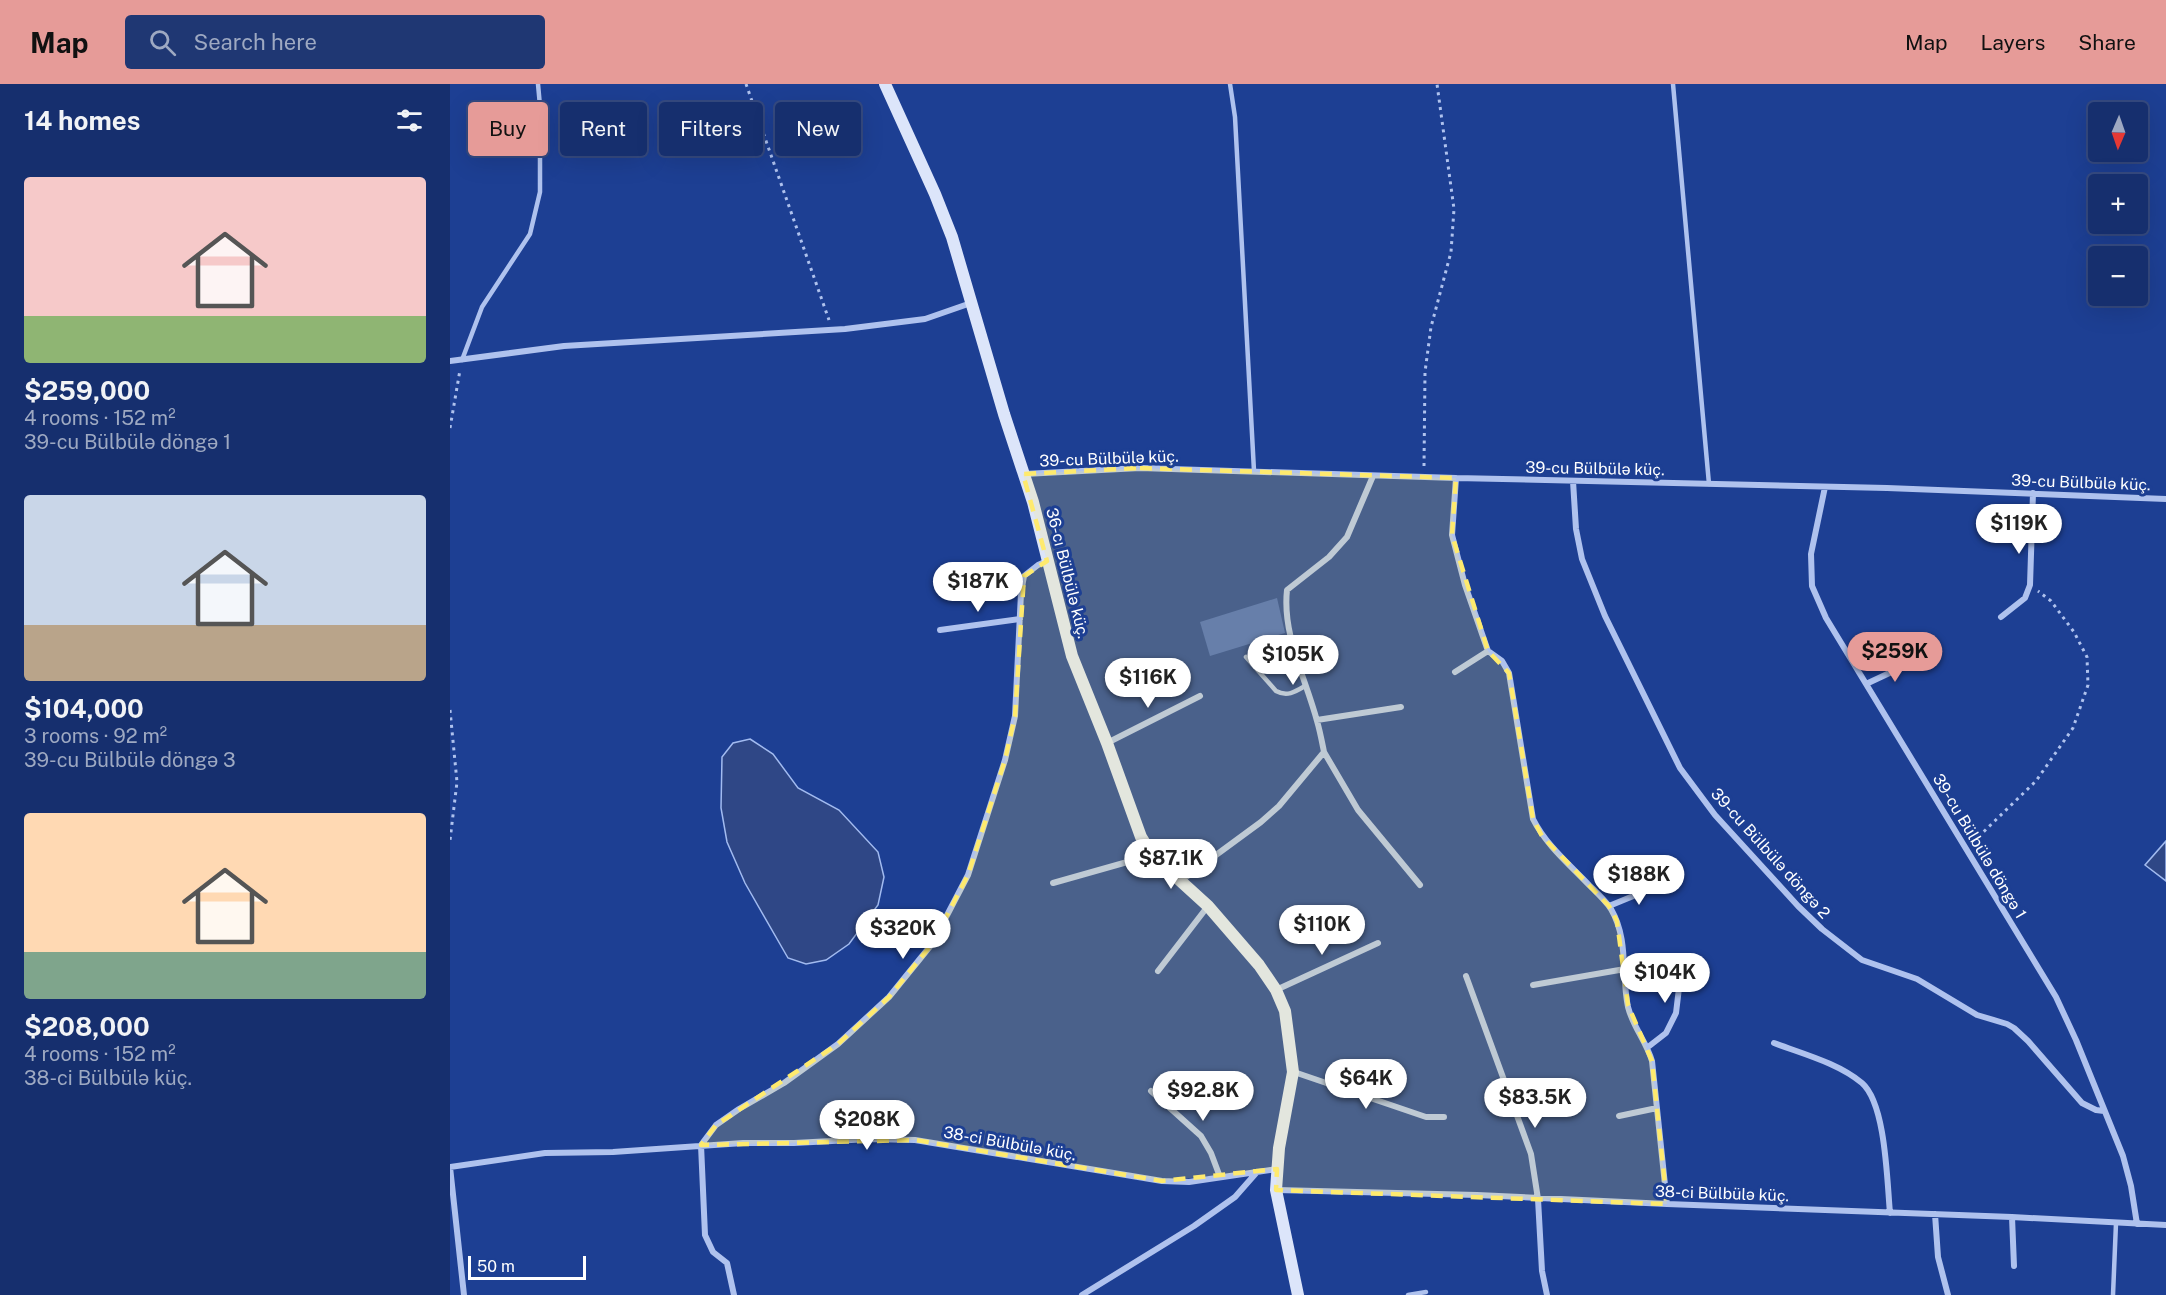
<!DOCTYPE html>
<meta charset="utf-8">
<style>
body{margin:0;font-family:"Public Sans",sans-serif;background:#1f3773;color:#f1f3f6;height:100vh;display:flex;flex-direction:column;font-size:22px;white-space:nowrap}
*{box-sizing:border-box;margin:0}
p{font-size:20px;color:#9ea9c2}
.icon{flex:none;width:33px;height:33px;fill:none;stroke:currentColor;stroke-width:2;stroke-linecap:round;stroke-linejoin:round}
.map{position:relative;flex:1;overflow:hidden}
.panel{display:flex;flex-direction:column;background:#162f6e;width:450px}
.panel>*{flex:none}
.guide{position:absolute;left:18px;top:18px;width:570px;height:54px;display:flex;gap:12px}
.needle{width:39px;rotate:182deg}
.fabs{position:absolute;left:1638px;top:18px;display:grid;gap:12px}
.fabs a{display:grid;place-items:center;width:60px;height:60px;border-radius:6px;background:#162f6e;box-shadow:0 6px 24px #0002,0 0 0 2px #354a81;font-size:30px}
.scale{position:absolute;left:18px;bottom:15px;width:118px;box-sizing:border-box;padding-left:6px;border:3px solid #fff;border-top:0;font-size:16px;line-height:21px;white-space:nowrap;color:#fff;-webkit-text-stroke:4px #1d3f93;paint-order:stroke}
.price{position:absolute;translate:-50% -51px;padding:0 14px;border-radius:21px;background:#fff;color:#222;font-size:20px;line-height:39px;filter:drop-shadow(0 2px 3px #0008)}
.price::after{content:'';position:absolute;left:50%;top:36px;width:18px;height:14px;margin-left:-9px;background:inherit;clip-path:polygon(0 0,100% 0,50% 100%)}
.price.on{background:#e69b98;color:#111}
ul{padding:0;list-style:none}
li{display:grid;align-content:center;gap:12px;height:318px;padding:0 24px}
li span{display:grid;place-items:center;height:186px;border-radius:6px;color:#555}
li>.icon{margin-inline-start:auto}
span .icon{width:108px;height:108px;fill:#fffc;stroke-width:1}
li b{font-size:26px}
h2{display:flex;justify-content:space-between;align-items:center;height:72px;padding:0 24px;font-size:26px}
.chip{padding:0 21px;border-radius:6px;background:#162f6e;box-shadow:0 6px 24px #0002,0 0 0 2px #354a81;font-size:21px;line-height:54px}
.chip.on{background:#e69b98;color:#111}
header{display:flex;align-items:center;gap:36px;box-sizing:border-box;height:84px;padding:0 30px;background:#e69b98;color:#111}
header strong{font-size:28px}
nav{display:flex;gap:33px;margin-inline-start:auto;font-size:21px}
.search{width:420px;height:54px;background:#1f3773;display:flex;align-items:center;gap:15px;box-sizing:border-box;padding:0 21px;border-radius:6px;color:#9ea9c2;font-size:22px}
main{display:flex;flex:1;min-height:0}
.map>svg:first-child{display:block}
</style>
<header>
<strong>Map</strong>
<div class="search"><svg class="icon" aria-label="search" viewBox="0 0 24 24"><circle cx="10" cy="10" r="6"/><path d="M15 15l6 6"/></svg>Search here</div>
<nav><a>Map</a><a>Layers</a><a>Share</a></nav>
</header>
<main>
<section class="panel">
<h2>14 homes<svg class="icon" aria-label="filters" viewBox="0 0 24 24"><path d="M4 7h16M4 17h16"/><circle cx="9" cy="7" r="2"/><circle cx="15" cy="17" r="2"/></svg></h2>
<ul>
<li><span style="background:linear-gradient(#f6c9c9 75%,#8fb573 0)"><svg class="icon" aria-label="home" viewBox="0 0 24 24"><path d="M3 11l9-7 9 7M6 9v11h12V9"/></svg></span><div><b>$259,000</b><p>4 rooms · 152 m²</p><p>39-cu Bülbülə döngə 1</p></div></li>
<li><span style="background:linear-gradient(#c9d6e8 70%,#b9a48a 0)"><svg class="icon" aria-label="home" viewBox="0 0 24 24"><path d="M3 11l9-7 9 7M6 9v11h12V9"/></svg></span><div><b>$104,000</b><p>3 rooms · 92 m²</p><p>39-cu Bülbülə döngə 3</p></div></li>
<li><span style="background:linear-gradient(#ffd9b3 75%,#7fa58c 0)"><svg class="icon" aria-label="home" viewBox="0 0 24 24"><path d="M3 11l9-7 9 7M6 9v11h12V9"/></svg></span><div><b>$208,000</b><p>4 rooms · 152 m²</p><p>38-ci Bülbülə küç.</p></div></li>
</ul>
</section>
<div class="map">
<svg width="1716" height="1211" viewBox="0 0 1716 1211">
<rect width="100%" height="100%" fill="#1d3f93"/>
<!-- water -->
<path fill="#2f4786" stroke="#a2bbf0" stroke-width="1.5" d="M300,655L323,670L348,704L389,726L428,768L434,793L428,821L399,860L376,876L356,880L338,874L295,799L277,758L271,724L272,673L283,659Z
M1716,757V797L1695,781Z"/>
<!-- building -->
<path fill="#4265b9" d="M827,514L835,549L760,572L750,538Z"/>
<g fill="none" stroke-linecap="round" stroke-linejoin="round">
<!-- path -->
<path stroke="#afc2ee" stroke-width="3" stroke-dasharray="3 4.5" stroke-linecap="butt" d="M296,0L379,236
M0,344L10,286
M974,382L975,288L981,243L1001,168L1004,125L987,0
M0,626L7,698L0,756
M1523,758L1586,697L1623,644L1638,601L1637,573L1624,548L1601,517L1588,507"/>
<!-- lane -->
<path stroke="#afc2ee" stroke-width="4.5" d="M780,0L785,33L804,387
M1223,0L1259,400
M12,276L32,223L80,150L90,108V22L88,0
M796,573L826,607C837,613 845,608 855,602
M958,1211L976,1208
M1663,1211L1666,1139"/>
<!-- street -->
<path stroke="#afc2ee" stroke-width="6" d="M0,277L114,262L395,245L475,235L521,219
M574,390L690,384L1006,394L1437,404L1716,415
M1006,394L1002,451L1015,501L1038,567L1052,577L1059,589L1083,735C1096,761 1119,780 1139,801C1146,808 1155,816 1161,825C1179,856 1171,890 1178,923C1183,943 1196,957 1202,977L1217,1120
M1123,397L1126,445L1132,475L1155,532L1230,684L1265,731L1348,822L1372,845L1412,876L1467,895L1527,931L1557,940L1564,944L1578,957L1632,1019L1646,1026L1654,1027
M1375,403L1361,470L1362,502L1376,534L1606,913L1626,956L1673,1072L1681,1102L1687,1140
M1551,533L1575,514L1580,501L1583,409
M490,546L570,535
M1005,588L1038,567
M1416,600L1465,577
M867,636L951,623
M657,659L750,612
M874,668L908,726L970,801
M732,796L811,738L829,722L874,668C872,658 870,647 867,637C856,595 832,551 837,506L879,473L897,453L923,392
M603,799L702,771
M1159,822L1210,801
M708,887L758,822
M1016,892L1081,1070L1088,1115L1092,1187L1097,1211
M1083,901L1175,885
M826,906L928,859
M1324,959C1353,970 1388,979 1412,999C1436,1020 1437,1098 1440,1129
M1198,963L1216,949L1226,929L1232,879
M844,988L976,1033H994
M701,1007L751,1052L761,1069L770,1093
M1169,1032L1207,1024
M0,1083L95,1069L163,1068L293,1059H344L420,1055L465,1056L712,1097L739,1098L827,1085
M0,1083L14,1211
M827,1106L1027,1111L1217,1120L1562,1133L1716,1141
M1485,1130L1488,1173L1498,1211
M1562,1133L1564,1182
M284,1211L277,1179L263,1168L255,1151L251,1061L266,1041L289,1025L334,999L388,960L439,913L482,860L518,791L555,676L565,632L571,509L574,492L588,481L597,477
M632,1211L744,1142L785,1113L807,1088"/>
<!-- secondary -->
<path stroke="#dce5fa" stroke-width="12" d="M435,0L485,110L502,153L554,330L583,418L622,572L657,659L691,753L702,771L758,822L809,881L826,906L835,927L843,988L829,1064L826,1106L848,1211"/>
</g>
<!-- marked area -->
<path fill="#feea6e" fill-opacity="0.2" stroke="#feea6e" stroke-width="4.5" stroke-dasharray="12 8" stroke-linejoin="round" d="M690,384L1006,394L1002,451L1038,567L1059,589L1083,735L1092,752L1159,822L1167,837L1178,921L1202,977L1217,1120L826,1106L827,1085L712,1097L465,1056L251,1061L266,1041L388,960L439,913L482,860L518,791L555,676L565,632L574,492L597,477L573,390Z"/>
<g text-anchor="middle" stroke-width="6" stroke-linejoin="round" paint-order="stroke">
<!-- street labels -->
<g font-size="16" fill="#fff" stroke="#1d3f93">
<text transform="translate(659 374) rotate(-2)" y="6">39-cu Bülbülə küç.</text>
<text transform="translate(1145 384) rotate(1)" y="6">39-cu Bülbülə küç.</text>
<text transform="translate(1631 398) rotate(2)" y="6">39-cu Bülbülə küç.</text>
<text transform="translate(618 489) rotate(76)" y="6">36-cı Bülbülə küç.</text>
<text transform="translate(1530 762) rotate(59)" y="6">39-cu Bülbülə döngə 1</text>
<text transform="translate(1321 769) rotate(48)" y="6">39-cu Bülbülə döngə 2</text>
<text transform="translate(560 1059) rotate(10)" y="6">38-ci Bülbülə küç.</text>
<text transform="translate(1272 1109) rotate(2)" y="6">38-ci Bülbülə küç.</text>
</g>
</g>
</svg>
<div class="fabs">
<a><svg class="needle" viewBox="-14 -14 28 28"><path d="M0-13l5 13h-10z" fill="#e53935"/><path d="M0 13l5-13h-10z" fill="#9ea9c2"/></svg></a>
<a>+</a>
<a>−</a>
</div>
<div class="scale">50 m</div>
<b class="price" style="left:1569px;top:471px">$119K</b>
<b class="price" style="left:528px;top:529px">$187K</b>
<b class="price on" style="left:1445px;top:599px">$259K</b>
<b class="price" style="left:843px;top:602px">$105K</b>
<b class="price" style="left:698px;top:625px">$116K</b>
<b class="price" style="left:721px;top:806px">$87.1K</b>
<b class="price" style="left:1189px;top:822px">$188K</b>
<b class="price" style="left:872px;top:872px">$110K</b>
<b class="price" style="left:453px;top:876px">$320K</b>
<b class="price" style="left:1215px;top:920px">$104K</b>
<b class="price" style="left:916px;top:1026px">$64K</b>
<b class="price" style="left:753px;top:1038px">$92.8K</b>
<b class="price" style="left:1085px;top:1045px">$83.5K</b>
<b class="price" style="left:417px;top:1067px">$208K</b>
<div class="guide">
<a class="chip on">Buy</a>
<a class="chip">Rent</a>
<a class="chip">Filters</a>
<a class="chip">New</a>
</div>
</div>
</main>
